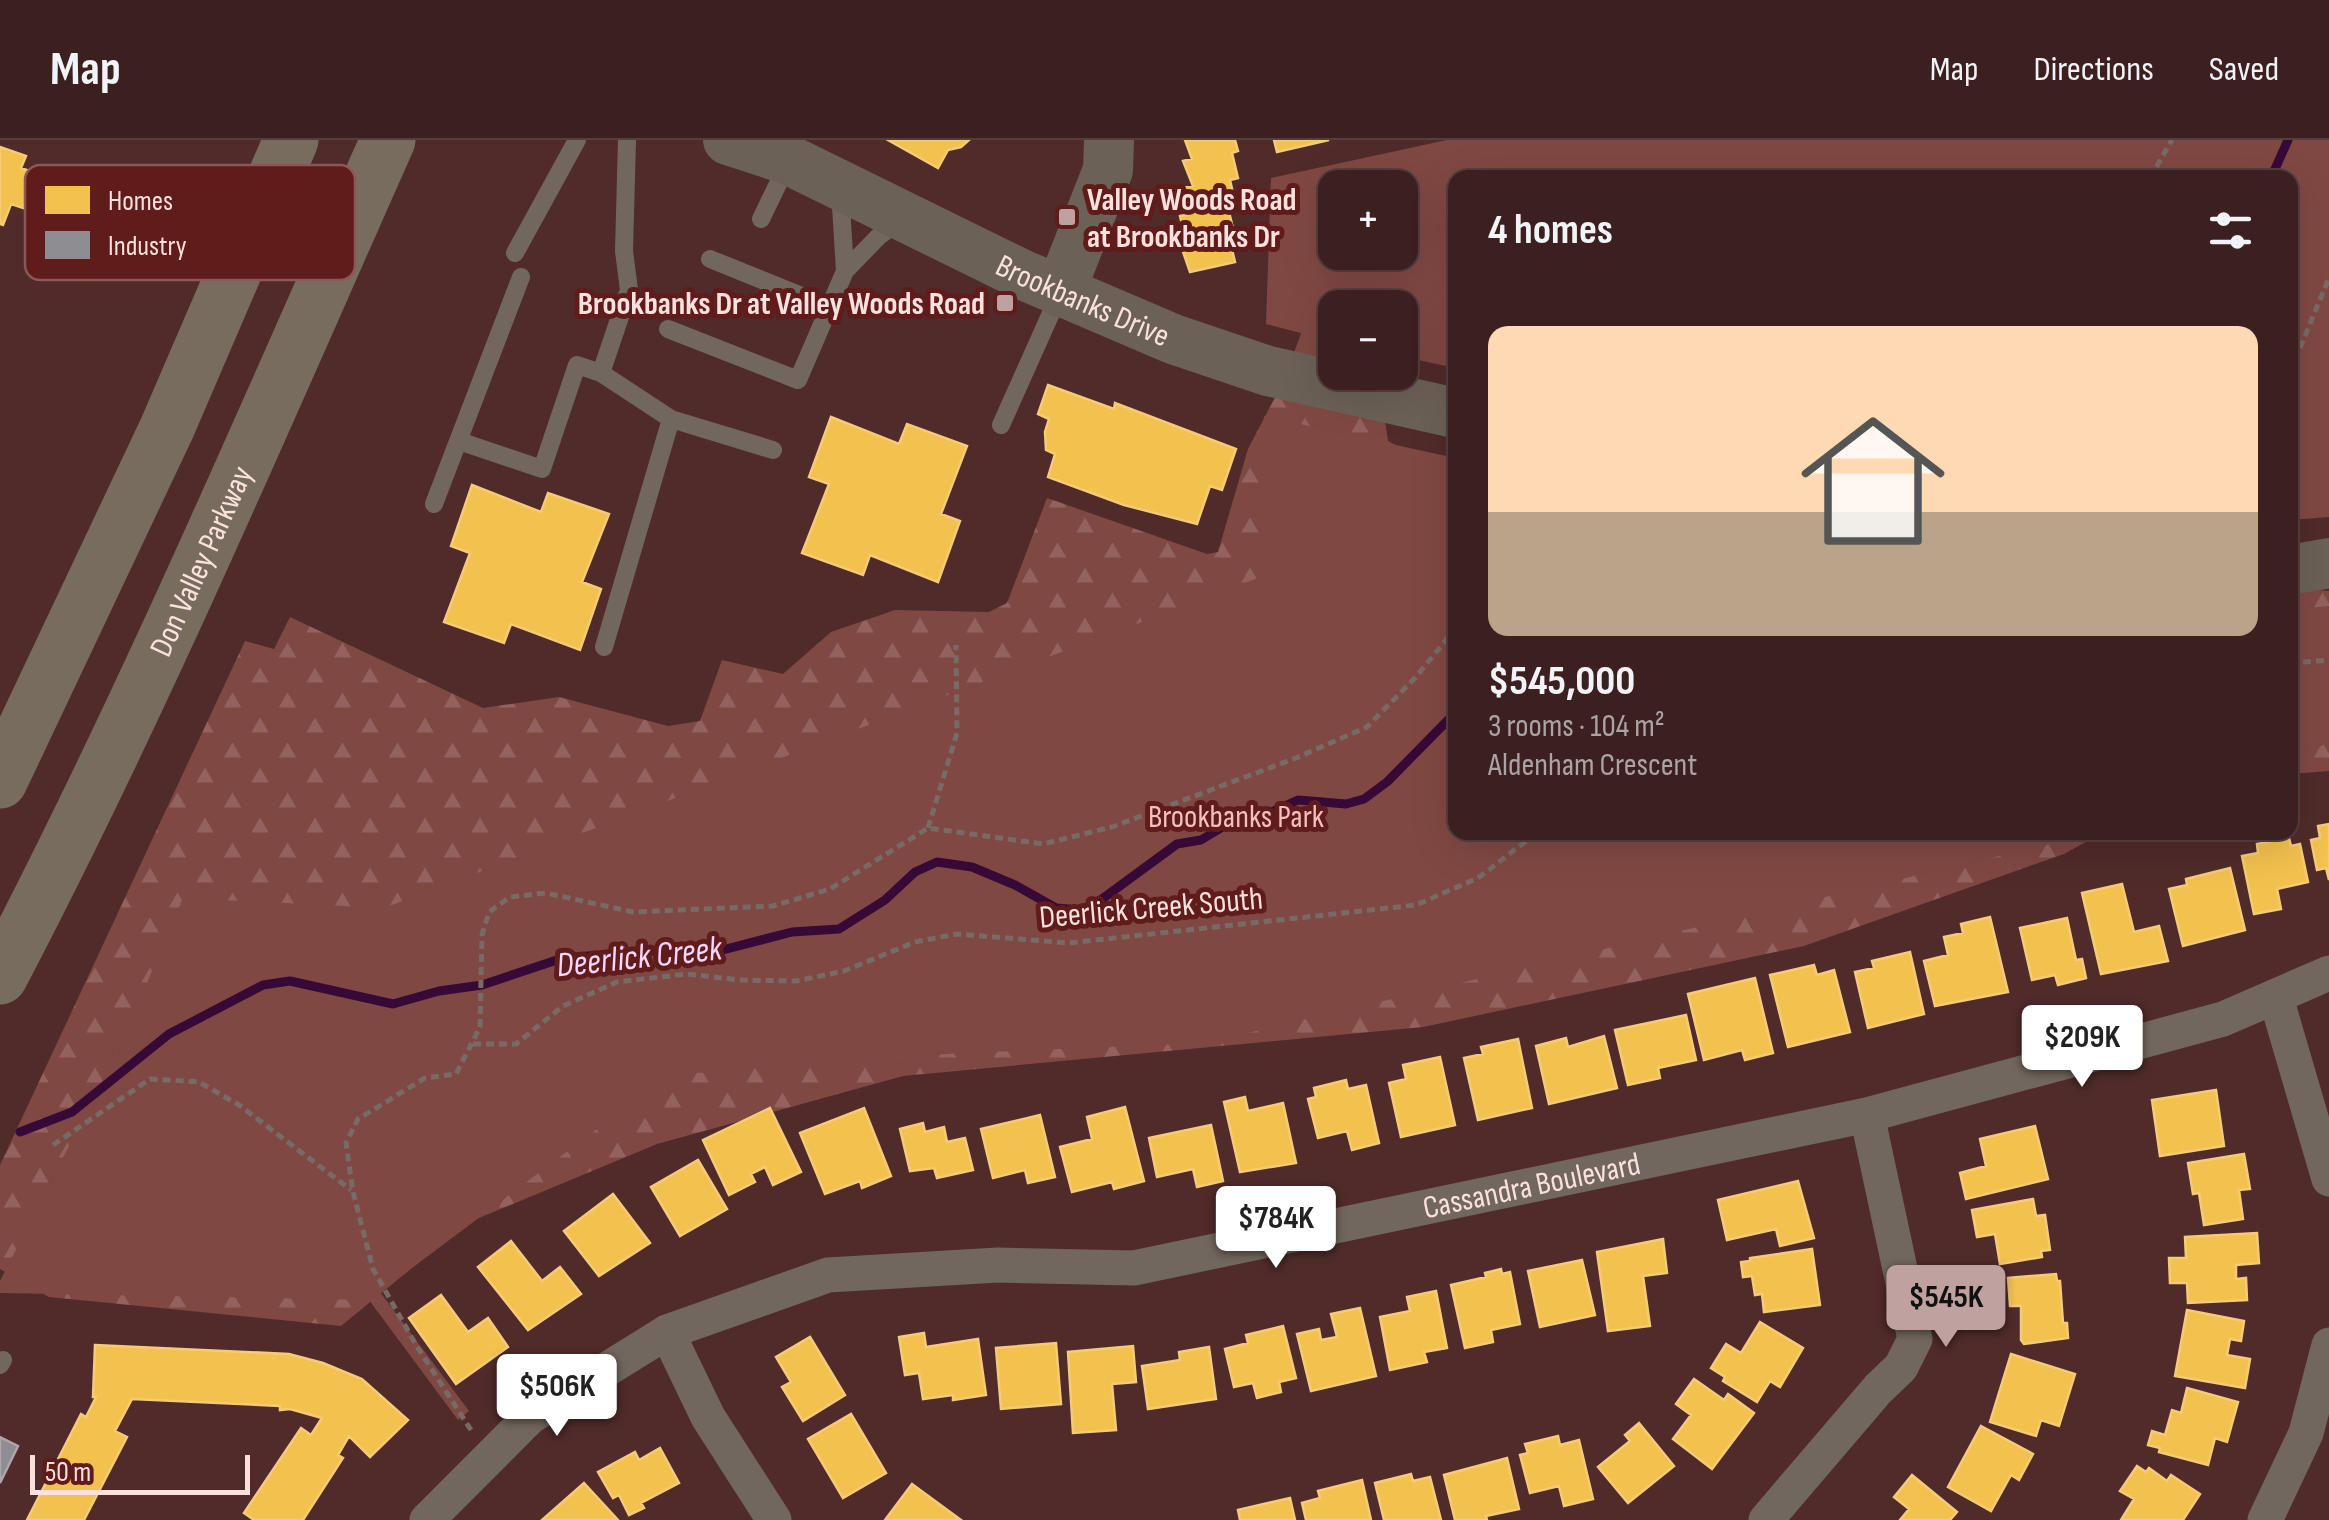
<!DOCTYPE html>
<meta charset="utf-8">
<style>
body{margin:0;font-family:"Sofia Sans Condensed",sans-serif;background:#432829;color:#f1f3f6;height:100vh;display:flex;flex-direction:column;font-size:38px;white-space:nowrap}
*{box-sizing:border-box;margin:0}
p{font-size:32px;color:#aca3a5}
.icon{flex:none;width:55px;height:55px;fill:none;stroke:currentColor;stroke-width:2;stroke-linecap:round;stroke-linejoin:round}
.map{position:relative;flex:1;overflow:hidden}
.side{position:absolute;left:1448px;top:30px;width:850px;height:670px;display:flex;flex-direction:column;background:#3c2020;border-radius:20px;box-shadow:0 10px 40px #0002,0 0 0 2px #553e3e}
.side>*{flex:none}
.tools{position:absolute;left:1318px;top:30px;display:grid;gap:20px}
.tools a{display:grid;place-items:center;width:100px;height:100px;border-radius:20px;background:#3c2020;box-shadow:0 10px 40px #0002,0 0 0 2px #553e3e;font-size:50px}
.scale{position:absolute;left:30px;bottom:25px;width:220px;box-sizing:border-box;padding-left:10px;border:5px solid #fbe1de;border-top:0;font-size:28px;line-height:35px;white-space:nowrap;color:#fbe1de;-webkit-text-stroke:8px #5f1c1b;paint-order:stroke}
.price{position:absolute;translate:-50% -85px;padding:0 22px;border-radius:10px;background:#fff;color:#222;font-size:32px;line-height:65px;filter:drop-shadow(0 2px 5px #0008)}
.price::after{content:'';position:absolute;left:50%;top:60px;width:30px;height:22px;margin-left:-15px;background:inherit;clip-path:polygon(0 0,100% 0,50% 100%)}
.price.selected{background:#bfa19f;color:#111}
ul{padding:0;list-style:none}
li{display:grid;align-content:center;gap:20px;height:530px;padding:0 40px}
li+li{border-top:2px solid #553e3e}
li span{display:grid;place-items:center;height:310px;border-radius:20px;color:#555}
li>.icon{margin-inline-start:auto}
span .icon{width:180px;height:180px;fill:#fffc;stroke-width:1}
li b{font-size:42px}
h2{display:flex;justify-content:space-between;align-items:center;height:120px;padding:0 40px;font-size:42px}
header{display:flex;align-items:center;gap:60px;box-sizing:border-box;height:140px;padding:0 50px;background:#3c2020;border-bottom:2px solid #553e3e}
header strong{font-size:48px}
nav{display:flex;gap:55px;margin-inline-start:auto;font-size:35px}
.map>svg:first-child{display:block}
</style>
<header>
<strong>Map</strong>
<nav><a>Map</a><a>Directions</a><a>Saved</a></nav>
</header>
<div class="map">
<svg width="2329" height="1380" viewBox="0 0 2329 1380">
<defs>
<pattern id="forest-firs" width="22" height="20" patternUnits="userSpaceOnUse" patternTransform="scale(2.5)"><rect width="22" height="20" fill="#804843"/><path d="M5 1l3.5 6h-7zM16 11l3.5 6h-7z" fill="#93625e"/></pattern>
</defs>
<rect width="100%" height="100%" fill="#502b2a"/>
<!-- forest -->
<path fill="url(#forest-firs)" d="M1335,102V112H1400L1405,210L1400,218V168H1335V232L1392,233L1381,253L1388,301L1446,333L1455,692L2102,693L2064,714L1804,806L1423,887L903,936L657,1004L467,1083L341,1186L49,1157L0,1129V1025L245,501L274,509L290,477L483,568L559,557L668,586L700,581L722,520L783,534L831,492L895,470L989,472L1007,463L1047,358L1207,414L1218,412L1248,309L1283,242Z
M2290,448L2329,451V631L2290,634Z"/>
<!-- park -->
<path fill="#804843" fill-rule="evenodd" d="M1447,0H2329V377L2290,380V38H1455V228L1400,216V168H1335V202L1266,184L1271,38ZM1335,48H1400V112H1335Z
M1264,276L1455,318V692L2088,693L2067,700L1205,903L960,913L669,935L380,1152L469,1271L458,1280L369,1160L0,1153V1141L121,904L183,758L384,768L1258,438Z
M2329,466V603L2290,617V470Z"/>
<!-- homes -->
<path fill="#f2c14e" stroke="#f5cb79" stroke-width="2.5" d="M888,0H969L961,7L948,10L938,28Z
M1185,0H1235L1238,11L1232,13L1238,38L1230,40L1236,66L1228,68L1235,96L1229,97L1235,122L1190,132L1180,103L1190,101L1188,91L1184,93L1180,76L1191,74L1182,48L1193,46L1183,21L1192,19Z
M1274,0H1329L1277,12Z
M0,7L26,16L21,28L35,33L23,68L11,64L3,85L0,84Z
M1048,245L1114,269L1115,263L1236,309L1222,350L1210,346L1197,384L1124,365L1048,337L1055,314L1046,310L1045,292L1049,279L1038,274Z
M831,277L899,304L907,284L967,306L941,374L960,381L938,442L870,415L863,435L802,413L829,344L809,337Z
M472,345L541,372L548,353L609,374L582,442L601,449L580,510L511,484L504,503L444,482L470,413L451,406Z
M2329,684V740L2326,728L2317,730L2311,700L2320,698L2318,686Z
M2289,698L2291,706L2300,704L2308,742L2277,749L2281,769L2254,774L2242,716L2258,713L2257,704Z
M2230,728L2245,790L2183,806L2169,749L2187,745L2186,739Z
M2122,744L2134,792L2159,786L2168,821L2101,834L2082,753Z
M1990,777L2008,852L1935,866L1924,821L1948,815L1944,797L1963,793L1961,784Z
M2067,778L2076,820L2082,819L2086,838L2058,845L2055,835L2032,840L2020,788Z
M1910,812L1924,874L1868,888L1855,832L1874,828L1872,821Z
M1814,825L1817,835L1834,830L1850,892L1788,907L1770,835Z
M1755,838L1773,913L1745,920L1742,910L1704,920L1688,854Z
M1686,875L1696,920L1658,928L1660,938L1628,945L1615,890Z
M1604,896L1617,948L1549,964L1536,906L1566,898L1568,907Z
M1518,899L1532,968L1478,980L1464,918L1483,914L1481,907Z
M1440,917L1455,985L1401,997L1389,943L1406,939L1403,925Z
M1346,940L1348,949L1366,945L1379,1003L1352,1010L1347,991L1318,998L1308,959L1316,957L1314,948Z
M2216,950L2224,1006L2160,1016L2152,960Z
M1245,957L1248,971L1283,963L1296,1023L1240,1032L1224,962Z
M1125,967L1144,1041L1114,1049L1112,1042L1072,1052L1060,1007L1092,999L1087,977Z
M770,968L801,1032L773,1045L765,1027L751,1034L755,1042L729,1055L703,1000Z
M864,968L891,1036L862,1048L860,1041L825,1054L800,993Z
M1040,975L1055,1037L1028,1043L1025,1030L993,1038L981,989Z
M923,983L925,992L944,987L947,1002L965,998L973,1030L937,1038L934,1028L910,1031L900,989Z
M1211,985L1223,1041L1197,1047L1193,1029L1157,1037L1149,998Z
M2035,986L2048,1039L1966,1059L1960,1033L1986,1026L1980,999Z
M2244,1014L2250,1049L2239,1050L2243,1079L2204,1085L2199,1053L2193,1054L2188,1023Z
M698,1020L727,1069L680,1096L651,1047Z
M1798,1041L1814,1098L1780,1106L1776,1089L1727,1100L1718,1060Z
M613,1054L650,1103L599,1136L564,1091Z
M2033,1059L2036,1076L2045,1075L2050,1110L2041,1111L2042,1117L2000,1124L1995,1094L1977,1097L1972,1070Z
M2257,1093L2259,1123L2236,1125V1139L2246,1138L2247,1160L2188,1163L2187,1143H2170L2169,1118H2186L2185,1097Z
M1663,1099L1667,1133L1643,1136L1650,1186L1608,1191L1597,1112Z
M511,1101L542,1141L560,1127L581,1154L528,1190L478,1127Z
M1812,1109L1820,1165L1764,1172L1762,1154L1755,1155L1752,1136L1743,1137L1741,1122L1750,1121V1118Z
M1582,1120L1595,1175L1540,1187L1528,1131Z
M1501,1129L1502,1134L1510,1132L1520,1184L1491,1190L1493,1202L1465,1208L1451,1145L1486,1137L1485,1133Z
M2056,1134L2057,1141H2060L2063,1183H2067L2068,1198L2024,1204L2021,1200V1166H2010L2008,1138Z
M1436,1151L1447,1208L1424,1212L1427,1222L1390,1230L1380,1177L1410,1171L1407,1157Z
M441,1155L468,1192L488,1178L508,1207L456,1244L409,1178Z
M1360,1168L1376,1236L1311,1251L1297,1194L1319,1189L1321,1200L1337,1197L1331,1174Z
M2187,1170L2244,1181L2241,1201L2230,1199L2227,1215L2250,1219L2245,1248L2175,1236Z
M1760,1182L1803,1208L1780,1247L1770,1241L1757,1262L1723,1241L1725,1237L1711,1228L1726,1204L1741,1213Z
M1283,1186L1296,1238L1279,1242L1281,1252L1257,1258L1253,1243L1234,1247L1225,1209L1248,1203L1246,1195Z
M924,1193L926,1207L978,1199L986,1255L953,1260V1255L923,1259L919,1233L905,1235L899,1197Z
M810,1197L845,1255L803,1281L782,1247L791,1242L776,1217Z
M1056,1203L1061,1264L1001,1269L996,1208Z
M95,1205L289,1214L323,1223L362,1239L408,1280L370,1317L349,1296L338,1315L343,1318L303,1380H254L244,1373L301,1288L311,1295L322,1278L290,1269L280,1270V1266L132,1259L115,1291L127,1297L84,1380H27L81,1274L86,1277L96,1257H93Z
M1133,1206L1136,1242L1112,1244L1116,1290L1073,1293L1068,1212Z
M1209,1207L1216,1259L1148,1269L1142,1226L1180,1220L1179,1212Z
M2011,1214L2075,1234L2059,1286L2041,1280L2036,1296L1990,1282Z
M1694,1239L1724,1260L1728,1254L1754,1273L1712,1329L1673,1299L1691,1275L1676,1264Z
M2187,1248L2238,1262L2227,1302L2215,1298L2208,1325L2159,1312L2160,1308L2148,1305L2152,1291L2165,1295L2172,1270L2181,1273Z
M851,1274L886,1333L843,1358L808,1299Z
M1639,1283L1674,1326L1628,1363L1598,1327L1630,1301L1625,1295Z
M1981,1286L2033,1314L2019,1340L2011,1335L1991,1371L1948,1347Z
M1558,1296L1560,1305L1579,1300L1593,1359L1564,1366L1559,1346L1530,1353L1520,1315L1528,1313L1525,1304Z
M660,1308L679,1343L641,1363L644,1368L629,1375L619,1355L613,1358L598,1332L635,1312L639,1320Z
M1507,1318L1519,1369L1486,1376L1487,1380H1455L1444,1335Z
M2137,1326L2146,1332L2149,1328L2167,1341L2171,1335L2200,1354L2183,1380H2121L2134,1359L2120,1351Z
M1411,1334L1413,1341L1430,1337L1441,1380H1384L1375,1343Z
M1912,1335L1957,1372L1950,1380H1900L1909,1369L1894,1357Z
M1362,1340L1371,1380H1306L1302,1363L1320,1358L1318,1351Z
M584,1343L618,1380H542Z
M912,1344L916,1347L961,1380H885Z
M1290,1358L1295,1380H1240L1238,1370Z"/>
<!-- industry -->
<path fill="#8d8d92" stroke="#aea6a9" stroke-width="2.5" d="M0,1297L18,1306L0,1343Z"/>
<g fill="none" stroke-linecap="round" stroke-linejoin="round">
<!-- stream -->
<path stroke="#370936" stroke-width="9" d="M2271,38L2288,0
M20,992L72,972L169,894L263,845L290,841L393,864L439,851L482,845L563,818L664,810L707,814L792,792L839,789L885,760L915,732L937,722L972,727L1015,745L1056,768L1080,770L1098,762L1177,704L1201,700L1226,685L1263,676L1298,660L1346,664L1364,659L1387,642L1455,573"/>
<!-- path -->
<path stroke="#786b66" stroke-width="5" stroke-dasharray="8 5" stroke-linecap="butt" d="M2150,38L2172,0
M2290,232L2329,138
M2290,523L2329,520
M928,688L957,593L956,505
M473,904H516L563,866L617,842L687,834L739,840L796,841L844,831L915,802L957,794L1069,803L1416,765L1478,738L1538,692
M53,1005L150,939L199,942L239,965L351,1050
M471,1290L416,1205L373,1129L353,1052L346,1003L358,979L425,938L456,934L480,887L482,795L489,772L510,757L546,753L633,772L773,766L830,749L928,688L1043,704L1112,687L1296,618L1367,587L1415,538L1455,489"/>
<!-- lane -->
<path stroke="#72675e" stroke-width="18" d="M627,0L624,111L629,150L601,233L671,279L773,310
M840,50L845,131
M761,79L787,25
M515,113L577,0
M710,119L829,167
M668,189L798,240L845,131L879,96L901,80
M1001,285L1060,153
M459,301L542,329L577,225L601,233
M434,364L521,137
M604,507L671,279
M0,1225L3,1220"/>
<!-- street -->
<g stroke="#72675e" stroke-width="35">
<path d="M2276,858L2329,1039"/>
<path d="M667,1192L708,1277L774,1380"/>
<path id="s1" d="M427,1380L530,1277L667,1192L828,1135L998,1125L1134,1128L1867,975L2223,879L2329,833"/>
<path d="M1766,1380L1878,1249L1901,1227L1915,1199L1867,975"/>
<path d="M2265,1380L2306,1293L2329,1205"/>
</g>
<!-- secondary -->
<g stroke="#6b6157" stroke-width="50">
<path id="s2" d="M728,0L789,20L1021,134L1173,199L1268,231L1455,273"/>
<path d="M1060,152L1108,30L1109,0"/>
<path d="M2290,430L2329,423"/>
</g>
<!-- highway -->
<g stroke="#786c5e" stroke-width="55">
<path d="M0,641L167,288L291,0"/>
<path id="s3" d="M0,837C143,564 263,281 388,0"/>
</g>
</g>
<!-- markers -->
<g fill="#bfa19f" stroke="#5f1c1b" stroke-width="4">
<rect x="1057" y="67" width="20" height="20" rx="5"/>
<rect x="995" y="153" width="20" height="20" rx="5"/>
</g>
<g text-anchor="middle" stroke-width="10" stroke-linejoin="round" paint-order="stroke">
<!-- poi labels -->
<g font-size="32" font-weight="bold" fill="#fbe1de" stroke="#5f1c1b" text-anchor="start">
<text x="1087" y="70">Valley Woods Road<tspan x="1087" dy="37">at Brookbanks Dr</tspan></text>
<text x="985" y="174" text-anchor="end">Brookbanks Dr at Valley Woods Road</text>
</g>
<!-- street labels -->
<g font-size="32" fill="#fbe1de" stroke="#5f1c1b">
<text dy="11" stroke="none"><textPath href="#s2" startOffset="390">Brookbanks Drive</textPath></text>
<text dy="11" stroke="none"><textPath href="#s3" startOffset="462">Don Valley Parkway</textPath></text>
<text transform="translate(1151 767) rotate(-5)" y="11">Deerlick Creek South</text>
<text dy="11" stroke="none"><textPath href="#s1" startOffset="1190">Cassandra Boulevard</textPath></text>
</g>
<!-- park labels -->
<g font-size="32" fill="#f5c0bb" stroke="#5f1c1b">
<text x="1236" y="687">Brookbanks Park</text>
</g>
<!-- water labels -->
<g font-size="35" font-style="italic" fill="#fad7fb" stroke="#5f1c1b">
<text transform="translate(639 816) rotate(-6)" y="12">Deerlick Creek</text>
</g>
</g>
<!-- legend -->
<rect x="25" y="25" width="330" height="115" rx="15" fill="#5f1c1b" stroke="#8e5756" stroke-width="2.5"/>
<rect x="45" y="46" width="45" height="28" fill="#f2c14e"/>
<rect x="45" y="91" width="45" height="28" fill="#8d8d92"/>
<g font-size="28" fill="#fbe1de">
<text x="108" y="70">Homes</text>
<text x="108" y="115">Industry</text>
</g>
</svg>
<div class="tools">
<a>+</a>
<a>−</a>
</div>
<div class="scale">50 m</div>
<b class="price" style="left:2082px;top:950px">$209K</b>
<b class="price" style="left:1276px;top:1131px">$784K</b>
<b class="price selected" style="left:1946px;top:1210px">$545K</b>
<b class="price" style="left:557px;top:1299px">$506K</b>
<section class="side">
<h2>4 homes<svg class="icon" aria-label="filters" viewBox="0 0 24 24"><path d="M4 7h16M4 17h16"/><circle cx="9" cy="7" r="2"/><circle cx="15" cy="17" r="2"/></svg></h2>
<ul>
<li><span style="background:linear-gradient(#ffd9b3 60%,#b9a48a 0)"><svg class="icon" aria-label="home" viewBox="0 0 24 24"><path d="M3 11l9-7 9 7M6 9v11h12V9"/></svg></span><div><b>$545,000</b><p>3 rooms · 104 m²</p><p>Aldenham Crescent</p></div></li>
</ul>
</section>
</div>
